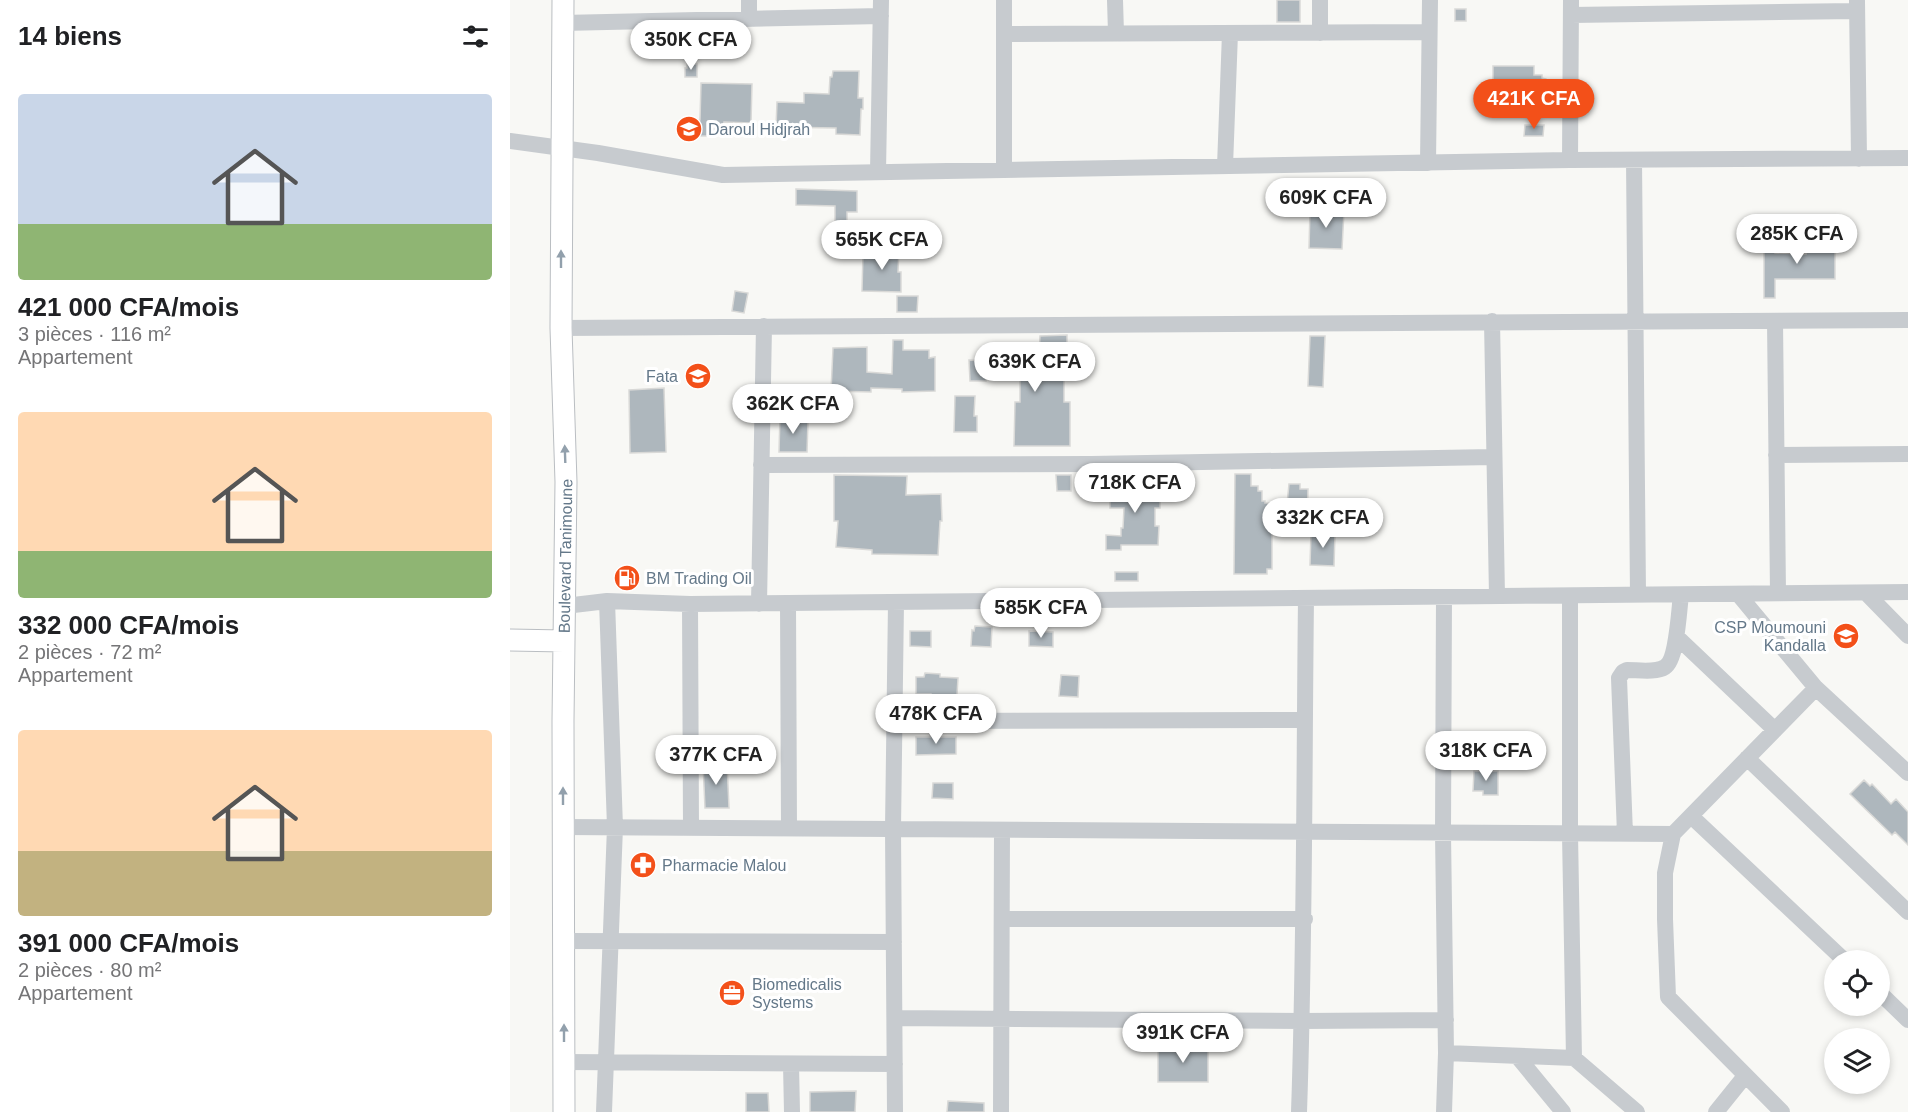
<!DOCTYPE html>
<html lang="fr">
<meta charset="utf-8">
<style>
body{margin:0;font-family:Helvetica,sans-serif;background:#f6f6f6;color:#202124;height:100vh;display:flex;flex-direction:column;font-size:22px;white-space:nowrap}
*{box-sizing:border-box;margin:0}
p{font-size:20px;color:#757577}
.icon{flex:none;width:33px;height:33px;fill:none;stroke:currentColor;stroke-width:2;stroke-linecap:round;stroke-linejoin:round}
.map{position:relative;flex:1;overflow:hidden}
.side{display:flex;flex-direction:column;background:#fff;width:510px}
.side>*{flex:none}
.buttons{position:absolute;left:1314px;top:950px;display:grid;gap:12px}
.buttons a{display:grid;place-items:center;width:66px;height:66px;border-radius:50%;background:#fff;box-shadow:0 3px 9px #0003;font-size:30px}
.price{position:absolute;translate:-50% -51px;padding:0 14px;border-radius:21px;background:#fff;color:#222;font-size:20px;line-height:39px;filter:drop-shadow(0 2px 3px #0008)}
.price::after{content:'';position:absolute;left:50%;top:36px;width:18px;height:14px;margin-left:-9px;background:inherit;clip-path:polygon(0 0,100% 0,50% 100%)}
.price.selected{background:#f35019;color:#fff}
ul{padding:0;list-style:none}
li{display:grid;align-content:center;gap:12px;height:318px;padding:0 18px}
li span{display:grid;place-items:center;height:186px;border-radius:6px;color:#555}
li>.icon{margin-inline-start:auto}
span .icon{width:108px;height:108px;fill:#fffc;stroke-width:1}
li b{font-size:26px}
h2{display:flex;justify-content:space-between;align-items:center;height:72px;padding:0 18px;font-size:26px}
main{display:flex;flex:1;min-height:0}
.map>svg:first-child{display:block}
</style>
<main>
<section class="side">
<h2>14 biens<svg class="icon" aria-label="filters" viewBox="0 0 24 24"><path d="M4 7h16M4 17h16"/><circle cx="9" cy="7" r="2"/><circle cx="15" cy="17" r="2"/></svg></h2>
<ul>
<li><span style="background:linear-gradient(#c9d6e8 70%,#8fb573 0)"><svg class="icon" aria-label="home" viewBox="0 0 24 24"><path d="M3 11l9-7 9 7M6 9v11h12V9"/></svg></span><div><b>421 000 CFA/mois</b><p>3 pièces · 116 m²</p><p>Appartement</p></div></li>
<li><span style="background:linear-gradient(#ffd9b3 75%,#8fb573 0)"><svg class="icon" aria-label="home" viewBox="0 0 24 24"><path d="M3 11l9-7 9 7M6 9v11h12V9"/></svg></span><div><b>332 000 CFA/mois</b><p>2 pièces · 72 m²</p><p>Appartement</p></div></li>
<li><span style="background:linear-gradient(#ffd9b3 65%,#c2b280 0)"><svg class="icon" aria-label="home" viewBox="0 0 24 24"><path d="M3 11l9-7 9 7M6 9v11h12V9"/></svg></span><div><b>391 000 CFA/mois</b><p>2 pièces · 80 m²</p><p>Appartement</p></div></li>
</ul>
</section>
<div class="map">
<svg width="1398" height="1112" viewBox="0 0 1398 1112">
<rect width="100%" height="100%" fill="#f8f8f5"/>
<!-- building -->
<path fill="#aeb7bd" stroke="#d9d9d7" stroke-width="1.5" d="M767,0H790V22H767Z
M945,9H956V21H945Z
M177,64H187V77H175V68H177Z
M983,66H1024V75H1032V78L1036,79L1035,93H1020L1017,96L983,95Z
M323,71H349L348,98H353V109H351L350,135L326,134V128L266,127L267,102L294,103V93L319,94L320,77H322Z
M191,83L242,84L241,123L214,122L213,134H206V136H179V120H190Z
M1015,125H1034L1033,136H1014Z
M286,189L347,191V212H337V236H325V206L286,205Z
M822,203L824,211H834L832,249L799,248L800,210L815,211Z
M1254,242H1265V253L1296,254V245H1325V279H1265V298H1254Z
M365,247L389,248L388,272H391V292L352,291L353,253H364Z
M225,291L238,293L234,313L222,311Z
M387,296H408L407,312H387Z
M557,335V350H553V379H554V402H560V446H504L505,402H510V379L476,378V381H460L459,360L474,361V356H484V361H512V355H529L530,336Z
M800,336H815L813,387L798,386Z
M383,340H393V350H419V358L425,357V391L392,392V389L361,388V392L321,391L323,348L357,347V372L382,374Z
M154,388L156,452L120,453L119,390Z
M445,396H465L464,416H467V432H444Z
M270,415L282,416V420L298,421L297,452H269Z
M725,474H741V486H748V491H752V501H755V503L777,504L779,484H790V489H798L797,525L762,524V569H757V574H724Z
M324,475L397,476L396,495L431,494L432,521H430L428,555L362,554V550L326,547L328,521H324Z
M546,475H561V491H547Z
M598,482H643V488H650V508H645V526H649L648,545H611V550H596V535L611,536V528H613L614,508H600V501H598Z
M801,532L825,533L824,566L800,565Z
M605,572H628V581H605Z
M465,626L482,627L481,647L461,646L462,630L464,631Z
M400,631H421V647L400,646Z
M519,631L543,632V647L519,646Z
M415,673L430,674V677L448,678L447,695H431V700H421V694H406V677H414Z
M551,675L569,676L568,697L549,696Z
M420,731H430V737H446V754L406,755V737H420Z
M217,763L219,808H195L193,764Z
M964,771H988V795H973V791H963Z
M1354,780L1360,786L1362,784L1381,804L1386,799L1398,812V845L1385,832L1382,835L1340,794Z
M423,783H443V799L422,798Z
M648,1047H698V1082H648Z
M346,1091L345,1112H300V1092Z
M236,1093H258L259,1112H236Z
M438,1101L474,1103V1112H437Z"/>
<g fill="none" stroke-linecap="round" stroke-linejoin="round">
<defs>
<path id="major" d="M53,0L51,328L56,482L53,721L54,1112
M0,640L54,641"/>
</defs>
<!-- major casing -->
<use href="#major" stroke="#babec2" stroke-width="23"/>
<!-- minor -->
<path stroke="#c7cbcf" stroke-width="16" d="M239,0V19
M494,0V170
M605,0L606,33
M810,0V33
M1347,1L1349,159
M1061,15L1346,11
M52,23L371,16
M494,34L919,32
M0,141L88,153L213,175L1060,160L1398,158
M1060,160L1061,0
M1124,160L1128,595
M918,163L920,0
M715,166L720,33
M368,172L371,0
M982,321L987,596
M1265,321L1268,593
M51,328L1398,320
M1266,455L1398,454
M251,465L581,464L983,457
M1356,593L1398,636
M1228,594L1306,688L1398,773
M1060,596V834L1064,1058L1127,1112
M934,597L933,833L936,1053L934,1112
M278,603L279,828
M180,604L181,828
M249,604L254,326
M55,606L97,601L180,604L1398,592
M1167,637L1265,730
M384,721L794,720
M1237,758L1398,912
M1181,816L1334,960
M53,827L1163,834
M1115,834L1109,678L1113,672L1117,670C1128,670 1146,673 1155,667C1167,660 1169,609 1171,595
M492,919H795
M54,941L384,942
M1370,993L1398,1020
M385,1018L792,1021L936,1020
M936,1053L1064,1058
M1007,1056L1053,1112
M54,1062L385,1064
M281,1064L282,1112
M94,1112L105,827L97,601
M385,1112L383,829L386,602
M491,1112L492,830
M789,1112C795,941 794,770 796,598
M1206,1112L1235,1076
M1272,1112L1158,997L1155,919V873L1163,834L1306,688"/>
<!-- major -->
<use href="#major" stroke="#fff" stroke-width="21"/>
</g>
<!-- one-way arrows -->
<defs><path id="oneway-solid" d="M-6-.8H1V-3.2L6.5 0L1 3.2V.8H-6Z" transform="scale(1.5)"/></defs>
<g fill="#92a0ac">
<use href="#oneway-solid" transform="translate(51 259) rotate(-90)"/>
<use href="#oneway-solid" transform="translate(55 454) rotate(-92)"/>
<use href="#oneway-solid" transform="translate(53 796) rotate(-90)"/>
<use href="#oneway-solid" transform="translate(54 1033) rotate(-90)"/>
</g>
<!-- icons -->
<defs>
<symbol id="school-disc" viewBox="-11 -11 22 22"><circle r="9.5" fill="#f35019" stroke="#fff"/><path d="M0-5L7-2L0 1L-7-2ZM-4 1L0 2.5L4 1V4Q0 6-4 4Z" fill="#fff"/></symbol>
<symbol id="fuel-disc" viewBox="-11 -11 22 22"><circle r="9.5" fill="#f35019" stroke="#fff"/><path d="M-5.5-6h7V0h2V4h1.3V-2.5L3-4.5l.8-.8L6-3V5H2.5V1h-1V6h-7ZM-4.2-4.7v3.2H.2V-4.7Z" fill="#fff"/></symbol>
<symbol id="pharmacy-disc" viewBox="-11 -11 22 22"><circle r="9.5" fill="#f35019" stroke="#fff"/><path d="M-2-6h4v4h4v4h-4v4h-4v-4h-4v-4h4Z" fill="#fff"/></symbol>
<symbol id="office-disc" viewBox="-11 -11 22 22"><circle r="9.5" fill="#f35019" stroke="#fff"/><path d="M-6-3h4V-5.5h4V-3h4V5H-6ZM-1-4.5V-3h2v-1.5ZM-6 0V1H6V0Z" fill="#fff"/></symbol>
</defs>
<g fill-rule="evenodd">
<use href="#school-disc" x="164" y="114" width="30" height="30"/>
<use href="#school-disc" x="173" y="361" width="30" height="30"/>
<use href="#fuel-disc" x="102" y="563" width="30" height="30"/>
<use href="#school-disc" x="1321" y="621" width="30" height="30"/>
<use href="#pharmacy-disc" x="118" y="850" width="30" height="30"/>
<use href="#office-disc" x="207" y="978" width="30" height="30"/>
</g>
<g text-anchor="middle" stroke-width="6" stroke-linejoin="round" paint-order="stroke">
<!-- poi labels -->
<g font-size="16" fill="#647889" stroke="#fff" text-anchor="start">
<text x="198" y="135">Daroul Hidjrah</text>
<text x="168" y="382" text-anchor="end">Fata</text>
<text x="136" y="584">BM Trading Oil</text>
<text x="1316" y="633" text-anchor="end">CSP Moumouni<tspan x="1316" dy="18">Kandalla</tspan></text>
<text x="152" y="871">Pharmacie Malou</text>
<text x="242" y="990">Biomedicalis<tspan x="242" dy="18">Systems</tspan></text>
</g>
<!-- street labels -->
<g font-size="16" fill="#647889" stroke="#fff">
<text transform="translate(55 556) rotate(-89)" y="6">Boulevard Tanimoune</text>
</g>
</g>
</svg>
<div class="buttons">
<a><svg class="icon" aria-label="locate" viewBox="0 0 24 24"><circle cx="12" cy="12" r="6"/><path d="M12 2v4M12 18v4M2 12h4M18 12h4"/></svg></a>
<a><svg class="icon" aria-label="layers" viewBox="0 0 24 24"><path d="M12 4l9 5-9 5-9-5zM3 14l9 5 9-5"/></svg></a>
</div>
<b class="price" style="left:181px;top:71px">350K CFA</b>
<b class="price selected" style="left:1024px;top:130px">421K CFA</b>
<b class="price" style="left:816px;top:229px">609K CFA</b>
<b class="price" style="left:1287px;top:265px">285K CFA</b>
<b class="price" style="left:372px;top:271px">565K CFA</b>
<b class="price" style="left:525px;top:393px">639K CFA</b>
<b class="price" style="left:283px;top:435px">362K CFA</b>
<b class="price" style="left:625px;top:514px">718K CFA</b>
<b class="price" style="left:813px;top:549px">332K CFA</b>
<b class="price" style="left:531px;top:639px">585K CFA</b>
<b class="price" style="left:426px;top:745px">478K CFA</b>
<b class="price" style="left:976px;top:782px">318K CFA</b>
<b class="price" style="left:206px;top:786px">377K CFA</b>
<b class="price" style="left:673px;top:1064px">391K CFA</b>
</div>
</main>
